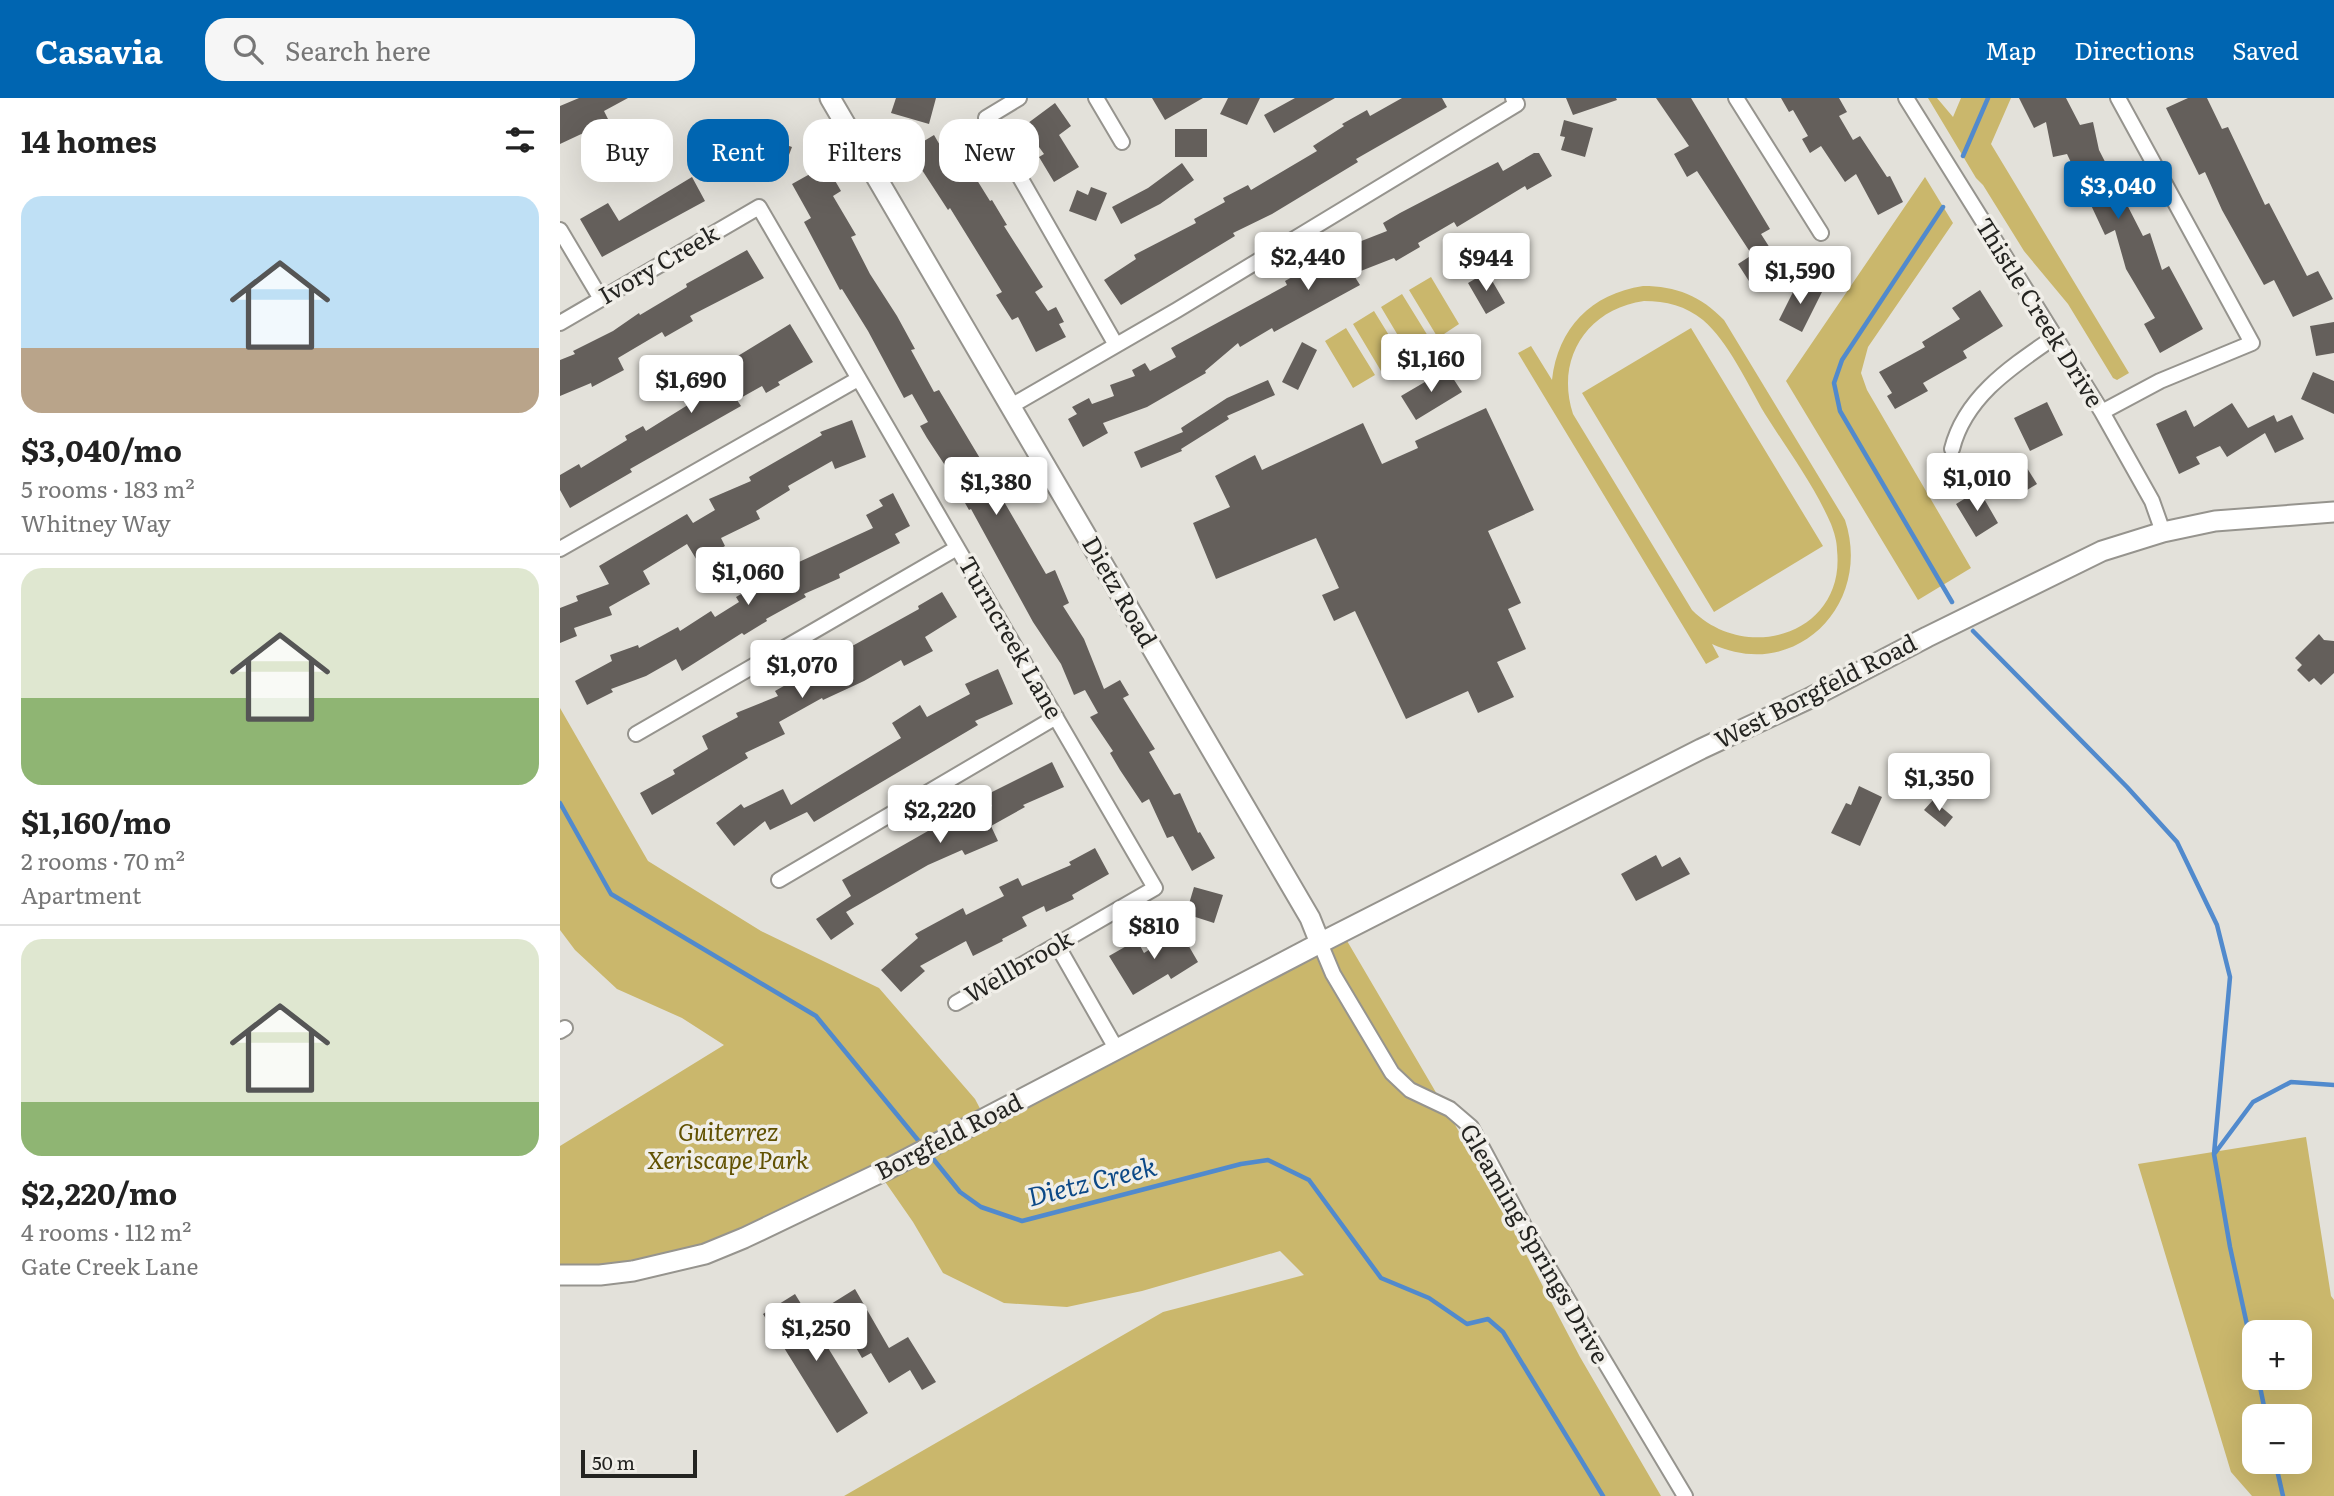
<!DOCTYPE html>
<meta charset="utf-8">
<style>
body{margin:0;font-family:Literata,serif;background:#f6f6f6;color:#222;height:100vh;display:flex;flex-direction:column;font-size:26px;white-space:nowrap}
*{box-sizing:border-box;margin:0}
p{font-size:23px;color:#767676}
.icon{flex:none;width:38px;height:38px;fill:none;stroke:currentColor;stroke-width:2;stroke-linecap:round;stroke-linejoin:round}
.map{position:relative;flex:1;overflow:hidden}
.details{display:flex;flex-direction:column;background:#fff;width:560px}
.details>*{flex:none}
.top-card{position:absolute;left:21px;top:21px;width:665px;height:63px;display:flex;gap:14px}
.fabs{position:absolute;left:1682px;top:1222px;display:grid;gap:14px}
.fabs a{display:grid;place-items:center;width:70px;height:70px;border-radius:14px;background:#fff;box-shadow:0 7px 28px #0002;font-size:35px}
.scale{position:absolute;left:21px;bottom:18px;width:116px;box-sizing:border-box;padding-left:7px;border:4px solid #242421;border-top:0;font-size:19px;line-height:24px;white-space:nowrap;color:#242421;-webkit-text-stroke:5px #f0eee8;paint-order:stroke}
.price{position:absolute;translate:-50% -60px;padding:0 16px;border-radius:7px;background:#fff;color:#222;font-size:23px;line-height:46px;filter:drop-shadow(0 2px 4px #0008)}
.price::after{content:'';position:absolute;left:50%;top:42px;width:21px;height:16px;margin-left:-10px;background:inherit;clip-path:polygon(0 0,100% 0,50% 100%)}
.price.selected{background:#0065b1;color:#fff}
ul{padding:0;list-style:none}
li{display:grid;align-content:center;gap:14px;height:371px;padding:0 21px}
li+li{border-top:2px solid #e0e0e0}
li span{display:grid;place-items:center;height:217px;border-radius:21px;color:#555}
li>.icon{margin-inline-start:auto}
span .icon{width:126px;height:126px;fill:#fffc;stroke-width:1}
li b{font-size:30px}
h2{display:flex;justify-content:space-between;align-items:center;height:84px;padding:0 21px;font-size:30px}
.chip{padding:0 24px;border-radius:21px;background:#fff;box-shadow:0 7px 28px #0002;font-size:24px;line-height:63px}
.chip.selected{background:#0065b1;color:#fff}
header{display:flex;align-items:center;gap:42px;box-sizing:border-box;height:98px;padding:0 35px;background:#0065b1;color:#fff}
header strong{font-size:33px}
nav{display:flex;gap:38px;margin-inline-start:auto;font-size:24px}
.search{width:490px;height:63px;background:#f6f6f6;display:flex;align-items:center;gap:18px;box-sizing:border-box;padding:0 24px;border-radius:21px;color:#767676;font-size:26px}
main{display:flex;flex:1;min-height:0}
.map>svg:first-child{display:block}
</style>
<header>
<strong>Casavia</strong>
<div class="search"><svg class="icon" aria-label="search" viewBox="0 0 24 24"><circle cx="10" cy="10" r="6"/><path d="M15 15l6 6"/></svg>Search here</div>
<nav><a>Map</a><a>Directions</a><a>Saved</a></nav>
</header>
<main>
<section class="details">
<h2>14 homes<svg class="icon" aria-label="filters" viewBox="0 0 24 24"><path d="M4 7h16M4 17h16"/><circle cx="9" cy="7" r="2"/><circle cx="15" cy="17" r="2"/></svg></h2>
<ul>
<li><span style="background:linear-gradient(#bfe0f5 70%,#b9a48a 0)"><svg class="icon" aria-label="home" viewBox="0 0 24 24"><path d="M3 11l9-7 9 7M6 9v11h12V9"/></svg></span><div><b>$3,040/mo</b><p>5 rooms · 183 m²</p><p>Whitney Way</p></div></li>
<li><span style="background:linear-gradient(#dfe7d0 60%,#8fb573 0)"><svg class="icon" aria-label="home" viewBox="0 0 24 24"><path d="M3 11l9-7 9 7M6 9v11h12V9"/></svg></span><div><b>$1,160/mo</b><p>2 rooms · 70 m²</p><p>Apartment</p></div></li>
<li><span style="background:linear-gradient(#dfe7d0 75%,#8fb573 0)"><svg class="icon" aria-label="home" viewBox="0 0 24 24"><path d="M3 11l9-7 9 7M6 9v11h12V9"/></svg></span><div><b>$2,220/mo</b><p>4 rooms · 112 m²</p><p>Gate Creek Lane</p></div></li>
</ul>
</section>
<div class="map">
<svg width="1774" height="1398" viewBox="0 0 1774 1398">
<rect width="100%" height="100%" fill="#e3e1da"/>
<!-- green -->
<path fill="#cab76c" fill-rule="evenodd" d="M1368,0H1377L1393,19L1401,0H1451L1431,46L1569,275L1557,282L1553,280L1508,206L1464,153L1423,87L1416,80Z
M1365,79L1393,125L1308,249L1301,275L1307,292L1411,470L1358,502L1226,283Z
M871,179L899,226L878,240L849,192Z
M1083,188C1116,188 1141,198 1164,222L1285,422C1313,506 1236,585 1152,546L1159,559L1146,566L958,255L971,248L992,282C998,230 1031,196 1083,188ZM1084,203C1106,203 1126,208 1143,222C1168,243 1188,287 1205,316C1227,351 1254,387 1271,426C1274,434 1277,443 1277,452C1286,535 1187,567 1132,512L1013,316C995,261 1027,211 1084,203Z
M842,196L871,243L849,256L821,209Z
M814,213L843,260L821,273L793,226Z
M786,230L815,277L793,290L765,243Z
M1131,230L1263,448L1154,514L1022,295Z
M0,610L88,763L201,833L319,890L415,1001L425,1020L783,836L925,1078L1020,1259L1101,1398H284L603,1214L744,1177L720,1153L582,1193L507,1209L444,1205L383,1175L353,1124L319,1075L145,1156L0,1177V1048L164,947L122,920L57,891L15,852L0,832Z
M1746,1039L1771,1198L1774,1202V1398H1692L1671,1374L1578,1066ZM1694,1234H1740V1279H1694ZM1694,1318H1740V1363H1694Z"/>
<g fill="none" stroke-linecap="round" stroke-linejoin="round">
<!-- stream -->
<path stroke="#518acd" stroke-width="4.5" d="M1403,58L1428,0
M1383,109L1282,262L1274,285L1280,313L1392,504
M1413,533L1567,689L1617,744L1657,827L1670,879L1654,1056L1670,1149L1694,1259
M0,705L51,796L256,918L362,1047
M1655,1055L1693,1004L1731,984L1774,987
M370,1057L400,1094L421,1109L462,1123L681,1066L708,1062L749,1082L821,1180L869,1200L907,1226L928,1221L943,1234L1043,1398
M1698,1279L1706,1318
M1715,1363L1723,1398"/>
</g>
<!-- building -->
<path fill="#645f5b" d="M19,0H68L44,13L49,23L0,46V8Z
M336,0H376L369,26L331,15Z
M592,0H643L605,22Z
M668,0H700L687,27L660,16Z
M735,0H775L714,35L704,17Z
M842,0H882L887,9L796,61L798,64L712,116L673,135L675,138L561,207L544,182L576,161L574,157L636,125L634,121L665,104L663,100L688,87L691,92L757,53L753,48L784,28L782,26L807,12L810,18Z
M1006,0H1056L1057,2L1013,17Z
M1096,0H1131L1210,131L1201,136L1224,172L1194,191L1178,166L1192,157L1137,73L1127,79L1114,56L1129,48Z
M1221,0H1279L1287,14L1279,18L1293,42L1300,38L1327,79L1330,78L1343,104L1318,117L1296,76L1285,84L1261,48L1250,55L1242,41L1248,38L1233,12L1229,14Z
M1459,0H1506L1520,27L1533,24L1539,52L1583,138L1590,135L1602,172L1609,168L1643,231L1600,255L1584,226L1595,220L1566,171L1555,132L1545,137L1507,56L1493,59L1486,24L1474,30Z
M1628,0H1647L1662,31L1668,29L1705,107L1709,105L1747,178L1758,173L1773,201L1733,219L1714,182L1704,187L1662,112L1645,74L1639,77L1606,10Z
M495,5L511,28L499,37L519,69L494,84L479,59L484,56L464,28Z
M1004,22L1033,30L1025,59L1001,52L1005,39L1000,38Z
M615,31H647V59H615Z
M165,34L180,71L165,77L161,66L142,74L131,47Z
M374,37L395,73L407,66L430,103L432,102L447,127L444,128L483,189L475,194L488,213L496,209L504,224L499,226L506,239L476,254L458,219L452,222L436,197L442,194L390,110L388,112L349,52Z
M204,39L232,49L221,78L193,68Z
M974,55H979L992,78L967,92L965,88L897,129L894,124L858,145L860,149L836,163L834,160L793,176L800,187L714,234L712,230L680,249L678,245L645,273L646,275L587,309L543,325L548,335L523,349L508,321L517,316L512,309L529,300L532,306L554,298L550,287L575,278L572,272L585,265L590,273L616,259L611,250L727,187L725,183L786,149L827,133L823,125L840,115L938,64L943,73Z
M622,65L634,82L600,106L561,126L552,109L588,90Z
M266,67L281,93L273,98L296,137L291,139L310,176L337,218L355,251L351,252L374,294L379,292L424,367L433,361L449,390L439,395L486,476L495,472L509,505L503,508L524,541L544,591L560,582L569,597L563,600L595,651L589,654L614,697L620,695L638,735L640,734L655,760L632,773L613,738L607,740L589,701L582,705L560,672L550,655L553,653L530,619L538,615L525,592L514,597L501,566L473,524L411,411L409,412L401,398L409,394L396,372L390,375L367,340L360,328L368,324L352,296L344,300L308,233L282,191L280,192L244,124L251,120L232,86Z
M132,79L145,103L42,159L20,121L48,105L59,123Z
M531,89L547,95L536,123L509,113L517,92L528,97Z
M187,152L204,180L130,218L133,223L105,239L102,234L58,260L64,272L32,289L31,285L0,298V262L15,256L13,253L53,233L79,215L80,217L127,189L126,186Z
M927,174L945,205L926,216L908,185Z
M1239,182L1262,194L1242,234L1219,222Z
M1420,192L1443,228L1403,253L1407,260L1363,285L1368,293L1335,311L1327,298L1332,295L1319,274L1365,249L1362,244L1400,221L1392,210Z
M1774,224V255L1756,258L1750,228Z
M230,226L253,264L218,284L220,287L206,295L202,288L177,302L181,308L70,371L72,374L10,410L0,392V377L19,366L21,370L67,342L65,338L83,328L86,333L176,277L168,264Z
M742,244L757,252L738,292L722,284Z
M887,271L902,294L856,322L841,298Z
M1753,274L1774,283V316L1741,301Z
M708,282L715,297L667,318L669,321L621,351L622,353L581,370L574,354L623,334L621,330L667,300Z
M1487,304L1503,337L1470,353L1454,320Z
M1672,305L1688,330L1714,317L1717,324L1732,317L1744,341L1715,355L1705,335L1667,359L1660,348L1636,359L1640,366L1619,376L1596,326L1626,312L1634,329Z
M926,310L974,412L928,433L961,505L948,511L966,551L937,564L954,599L918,615L908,593L846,621L795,513L774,523L762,497L779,490L756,440L656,481L633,425L670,409L655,378L695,357L702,372L803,325L822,366L858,350L855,343Z
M292,322L306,359L275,371L272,363L228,388L230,392L196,413L200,421L161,440L165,448L138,464L127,446L83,473L90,486L49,509L52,517L14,530L17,538L0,545V510L18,503L16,498L49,486L39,468L127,416L133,425L155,412L149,401L191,383L189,379L262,337L260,334Z
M1462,362L1477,386L1454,400L1439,376Z
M1419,392L1438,425L1416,439L1396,406Z
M333,395L350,428L335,436L340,445L279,476L280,480L244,496L246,499L206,521L207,523L184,537L182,535L122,573L116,561L86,578L51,591L53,594L27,607L15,583L52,563L50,557L78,547L79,550L118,529L120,533L151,513L155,519L179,504L176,499L197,487L195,482L225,464L228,469L313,430L306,417L323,408L319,402Z
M382,494L397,519L365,539L373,553L344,568L341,562L304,583L263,602L262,600L219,624L225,636L185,655L188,660L92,717L80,695L115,676L113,672L148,651L142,638L178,619L176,615L218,598L215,593L250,573L249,571L262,566L264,570L289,559L285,552L359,511L358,508Z
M1759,536L1764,542L1774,543V575L1761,587L1754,580L1749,584L1737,572L1742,567L1735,560Z
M438,571L453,606L415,623L418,627L254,724L247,714L210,732L205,723L174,748L156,725L181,706L184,710L223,691L231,707L341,640L332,625L360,607L367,619L410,596L405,586Z
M492,664L504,689L463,707L465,709L431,728L438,743L405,757L402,752L368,767L286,814L294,826L271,842L256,821L291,798L282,782L389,721L401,715L403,720L432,708L426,697Z
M1299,688L1322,699L1300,748L1271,735L1286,705L1291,707Z
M1373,702L1393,719L1385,729L1364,712Z
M535,750L549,776L512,797L514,801L486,814L484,808L462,819L467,828L442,841L443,843L413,858L406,843L360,868L365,873L341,894L321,872L358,840L355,836L403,810L406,817L444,798L439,789L458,780L462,788L511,767L509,764Z
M1096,757L1102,769L1120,759L1130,776L1076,803L1061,776Z
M634,789L663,797L654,825L626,816Z
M616,826L638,864L611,881L608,876L573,897L549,858L577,842L584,855L606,841L602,834Z
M295,1191L329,1250L348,1239L376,1284L362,1292L350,1272L329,1285L311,1255L302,1260L271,1206Z
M235,1196L308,1315L277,1335L203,1216Z"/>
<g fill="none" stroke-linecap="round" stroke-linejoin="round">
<defs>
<path id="street" d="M459,0L426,20L556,247
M536,0L562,44
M1176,0L1261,135
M1346,0L1542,314L1592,403L1603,434
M0,132L41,201
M0,225L199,109L595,790L396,905
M451,308L617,212L957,6L953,0
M1542,314L1600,283L1692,245L1558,0
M1392,351C1405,299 1451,269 1493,240
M0,451L298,281
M76,636L397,450
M219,782L496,619
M760,845L773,876L832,975L850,992L890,1011L911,1029L969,1137L1125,1398
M497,847L557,952
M0,933L5,930"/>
<path id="secondary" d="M270,0L750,820L760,845
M0,1177H40L73,1173L145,1156L184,1140L326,1072L760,845L1141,651L1248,601L1367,539L1542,453L1603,434L1655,423L1774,414"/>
</defs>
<!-- street casing -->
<use href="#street" stroke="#96948e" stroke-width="18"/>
<!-- secondary casing -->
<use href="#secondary" stroke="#96948e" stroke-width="23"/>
<!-- street -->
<use href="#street" stroke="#fff" stroke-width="14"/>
<!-- secondary -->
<use href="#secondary" stroke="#fff" stroke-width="19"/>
</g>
<g text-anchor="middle" stroke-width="7" stroke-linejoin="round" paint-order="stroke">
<!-- street labels -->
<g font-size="24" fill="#242421" stroke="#f0eee8">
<text transform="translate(99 167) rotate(-30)" y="8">Ivory Creek</text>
<text transform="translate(1479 215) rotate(58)" y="8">Thistle Creek Drive</text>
<text transform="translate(559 494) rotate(60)" y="8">Dietz Road</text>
<text transform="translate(450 540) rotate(60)" y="8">Turncreek Lane</text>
<text transform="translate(1256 594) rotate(-27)" y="8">West Borgfeld Road</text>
<text transform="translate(459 869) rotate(-30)" y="8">Wellbrook</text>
<text transform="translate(389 1039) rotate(-27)" y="8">Borgfeld Road</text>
<text transform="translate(974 1146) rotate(60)" y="8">Gleaming Springs Drive</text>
</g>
<!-- park labels -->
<g font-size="24" font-style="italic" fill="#615102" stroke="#f0eee8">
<text x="168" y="1043">Guiterrez<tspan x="168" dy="28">Xeriscape Park</tspan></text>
</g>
<!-- water labels -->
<g font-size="26" font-style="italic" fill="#0c4987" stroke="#f0eee8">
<text transform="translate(532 1084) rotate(-14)" y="9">Dietz Creek</text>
</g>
</g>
</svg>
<div class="fabs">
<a>+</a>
<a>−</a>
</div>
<div class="scale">50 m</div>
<b class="price selected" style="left:1558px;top:123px">$3,040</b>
<b class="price" style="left:748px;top:194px">$2,440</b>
<b class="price" style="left:926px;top:195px">$944</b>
<b class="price" style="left:1240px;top:208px">$1,590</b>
<b class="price" style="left:871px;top:296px">$1,160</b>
<b class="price" style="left:131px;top:317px">$1,690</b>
<b class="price" style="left:1417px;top:415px">$1,010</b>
<b class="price" style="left:436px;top:419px">$1,380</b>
<b class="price" style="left:188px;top:509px">$1,060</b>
<b class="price" style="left:242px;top:602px">$1,070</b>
<b class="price" style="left:1379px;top:715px">$1,350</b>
<b class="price" style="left:380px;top:747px">$2,220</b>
<b class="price" style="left:594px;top:863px">$810</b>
<b class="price" style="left:256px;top:1265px">$1,250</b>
<div class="top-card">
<a class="chip">Buy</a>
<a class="chip selected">Rent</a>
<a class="chip">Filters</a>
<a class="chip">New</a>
</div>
</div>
</main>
